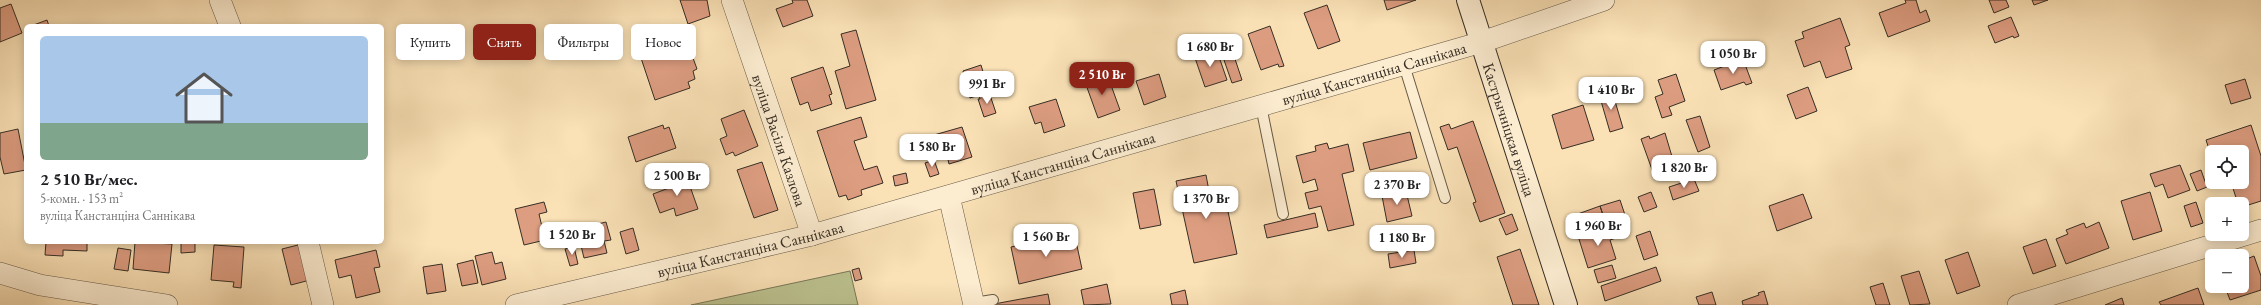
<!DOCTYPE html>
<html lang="ru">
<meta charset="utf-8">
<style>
body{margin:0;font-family:"EB Garamond",serif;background:#f6f6f6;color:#202124;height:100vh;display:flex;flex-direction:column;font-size:15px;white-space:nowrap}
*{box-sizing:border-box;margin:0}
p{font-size:13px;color:#757577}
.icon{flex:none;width:22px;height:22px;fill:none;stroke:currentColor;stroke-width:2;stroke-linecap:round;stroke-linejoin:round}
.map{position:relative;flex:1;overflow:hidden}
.panel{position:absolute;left:24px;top:24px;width:360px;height:220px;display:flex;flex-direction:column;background:#fff;border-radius:6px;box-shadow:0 2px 10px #0003}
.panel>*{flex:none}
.banner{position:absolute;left:396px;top:24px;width:380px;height:36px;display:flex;gap:8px}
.fabs{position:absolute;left:2205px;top:145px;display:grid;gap:8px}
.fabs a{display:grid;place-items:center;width:44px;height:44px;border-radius:6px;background:#fff;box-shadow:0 2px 10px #0003;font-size:20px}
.price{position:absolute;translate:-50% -34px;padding:0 9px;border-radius:8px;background:#fff;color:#222;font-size:13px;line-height:26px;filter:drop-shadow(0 1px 2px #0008)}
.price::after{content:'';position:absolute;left:50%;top:24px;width:12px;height:9px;margin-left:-6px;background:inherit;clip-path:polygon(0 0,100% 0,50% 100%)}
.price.current{background:#8f2418;color:#fff}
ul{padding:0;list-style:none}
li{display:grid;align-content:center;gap:8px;height:212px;padding:0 16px}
li span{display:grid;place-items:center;height:124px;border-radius:6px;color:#555}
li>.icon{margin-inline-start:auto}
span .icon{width:72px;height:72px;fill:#fffc;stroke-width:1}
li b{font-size:17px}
.pill{padding:0 14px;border-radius:6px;background:#fff;box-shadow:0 2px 10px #0003;font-size:14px;line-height:36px}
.pill.current{background:#8f2418;color:#fff}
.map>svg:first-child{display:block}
</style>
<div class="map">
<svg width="2261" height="305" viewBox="0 0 2261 305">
<rect width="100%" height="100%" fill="#fae1b6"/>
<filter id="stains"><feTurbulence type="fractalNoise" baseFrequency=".005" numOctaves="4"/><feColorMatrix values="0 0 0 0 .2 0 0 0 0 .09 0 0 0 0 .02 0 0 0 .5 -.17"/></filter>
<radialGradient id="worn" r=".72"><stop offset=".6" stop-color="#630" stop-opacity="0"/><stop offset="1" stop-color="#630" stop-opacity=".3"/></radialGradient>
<!-- green -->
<path fill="#bcc390" stroke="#79785a" d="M850,271L858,305H691Z"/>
<!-- building -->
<path fill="#dd9d81" stroke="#362e24" d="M680,0H707L710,16L688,24Z
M792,0H807L813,16L783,27L776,9L793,3Z
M1384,0H1416L1387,10Z
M1905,0H1916L1920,13L1926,10L1930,21L1888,37L1879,13L1906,3Z
M1989,0H2006L2009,7L1994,13Z
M2032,0H2048L2034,5Z
M11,4L22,33L0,42V8Z
M1327,5L1340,41L1318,49L1304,13Z
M2011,17L2019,36L2014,38L2013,36L1995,43L1988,26Z
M1840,18L1850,45L1845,47L1852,69L1826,78L1820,61L1804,67L1795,41L1804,38L1802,32Z
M47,20L49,26H31Z
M1270,26L1284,66L1279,67L1278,64L1261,70L1248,34Z
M856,30L876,100L846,109L835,71L850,66L841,34Z
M676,46L679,53L686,50L688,59L693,58L697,69L693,71L695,79L688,82L690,88L655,100L641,58Z
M1216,48L1227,80L1205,87L1194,55Z
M1234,56L1242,80L1232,83L1224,60Z
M1743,59L1752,83L1746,85L1744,82L1721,90L1714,70Z
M981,65L989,92L970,98L963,71Z
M823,67L832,94L829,95L832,104L811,111L808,102L800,105L791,78Z
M1107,74L1120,110L1098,118L1085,82Z
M1159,74L1166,97L1144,105L1136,81Z
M1676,74L1685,101L1669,107L1672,115L1662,118L1655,97L1663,94L1658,80Z
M2245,79L2251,98L2231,104L2225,85Z
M1808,87L1817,111L1796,119L1787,95Z
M1612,91L1623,128L1610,132L1599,94Z
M989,92L996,113L984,117L978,99H980L979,95Z
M1056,99L1065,126L1044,133L1041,122L1035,124L1029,107Z
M1583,105L1594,140L1562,149L1552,115Z
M744,110L758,146L735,156L733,152L726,155L720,139L727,136L721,119Z
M1700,116L1710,147L1698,152L1686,120Z
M861,117L867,137L854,141L864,170L877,166L883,183L861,190L862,195L848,200L846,195L839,197L817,131Z
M1473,121L1505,213L1480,222L1473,203L1476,202L1457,147L1448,150L1440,127L1449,124L1451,129Z
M663,125L664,129L669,127L676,148L636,162L628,137Z
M2251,125L2261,156V201L2242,207V204H2238L2231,182H2242V152H2212V158L2206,140Z
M962,127L972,157L949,164L945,147L938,149L934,135Z
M18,129L26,170L4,174L0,157V133Z
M1410,132L1417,158L1370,170L1363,143Z
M1665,133L1676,170L1655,178L1641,139L1649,136L1650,139Z
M1327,143L1329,149L1348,144L1354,171L1342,174L1354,225L1328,231L1321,206L1309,209L1305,193L1318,190L1315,179L1303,183L1296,156L1316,151L1315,146Z
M934,160L939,174L930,177L925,163Z
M762,162L778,210L754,218L737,170Z
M2180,165L2190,190L2168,198L2163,184L2155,187L2150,174Z
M2201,170L2207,187L2197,191L2190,174Z
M906,173L908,183L895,186L893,176Z
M686,175L698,209L676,216L674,208L660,213L653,194L669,188L667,182Z
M1206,175L1209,191L1223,188L1237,254L1194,263L1176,181Z
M1694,179L1699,191L1673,200L1669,187Z
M1154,189L1161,225L1140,229L1133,193Z
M1406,191L1412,216L1387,222L1382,196Z
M1651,192L1657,207L1644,212L1638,197Z
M2150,192L2162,231L2133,240L2121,201Z
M1803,194L1812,218L1777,231L1769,206Z
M1620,200L1626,218L1606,224L1600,206Z
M544,202L547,212L539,214L545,240L524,245L515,209Z
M2196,202L2203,223L2191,227L2184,206Z
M1600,206L1605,221L1580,229L1575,215Z
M1315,213L1318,227L1267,238L1264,225Z
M1512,214L1518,230L1506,235L1499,219Z
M606,222L611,240L604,241L607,253L584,258L577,229Z
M2099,222L2109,248L2066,264L2056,239L2068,234L2066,230L2084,223L2086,228Z
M1605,227L1606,231L1613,229L1616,238L1610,240L1616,259L1588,268L1578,236Z
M633,228L639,250L626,254L620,232Z
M1650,231L1658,255L1644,260L1636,236Z
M1074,232L1082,269L1019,284L1011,247Z
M2046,239L2056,266L2033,274L2023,247Z
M46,242H87V251L63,250V256L45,255Z
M135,242L172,244L169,273L133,269Z
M181,242H195V252L181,253Z
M302,244L310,280L291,285L282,249Z
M214,245L244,247L241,288L233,287L234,282L211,280Z
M574,247L578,264L570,266L565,249Z
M118,248L131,250L128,271L114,269Z
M1520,249L1539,305H1513L1497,257Z
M376,250L380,267L374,268L380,292L356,298L351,275L339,278L335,260Z
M1414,250L1416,263L1390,268L1388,254Z
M492,252L495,264L502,262L506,279L482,285L475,256Z
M1968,252L1980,286L1957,294L1945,260Z
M2254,256L2261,276V290L2230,300L2227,292L2232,290L2230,286H2242V261Z
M473,260L478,283L462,286L457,264Z
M442,264L446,291L427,294L423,267Z
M1612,265L1616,278L1598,283L1594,270Z
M1656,267L1661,281L1605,301L1601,286Z
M859,268L862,279L855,281L852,270Z
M1919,271L1930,304L1910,305L1901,276Z
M1883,283L1890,305H1876L1870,287Z
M1107,284L1111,304L1084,305L1081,290Z
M2198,288L2204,305H2161L2159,302Z
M1185,290L1188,305H1172L1170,294Z
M1764,291L1768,305H1743L1742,301L1759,295L1758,293Z
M1712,292L1716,305H1699L1696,297Z
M1048,294L1050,305H994V304Z
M2122,298L2124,305H2105Z"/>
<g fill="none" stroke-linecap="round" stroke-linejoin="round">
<defs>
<path id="service" d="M1404,65L1445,198
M1261,106L1283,214
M974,303L993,300"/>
<g id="minor">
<path d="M220,0L230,26"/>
<path id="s1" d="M732,0L812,235"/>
<path d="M949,196L974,305"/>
<path d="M308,242L323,305"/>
<path d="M0,273L40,285L167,305"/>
<path id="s2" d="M516,305L812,235L1482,42L1604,0"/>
<path d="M2018,305L2261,230"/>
</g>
<g id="secondary">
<path id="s3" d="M1468,0L1566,305"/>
</g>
</defs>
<!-- service casing -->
<use href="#service" stroke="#675b48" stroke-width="12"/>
<!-- minor casing -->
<use href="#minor" stroke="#675b48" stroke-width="22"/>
<!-- secondary casing -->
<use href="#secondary" stroke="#362e24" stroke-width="24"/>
<!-- service -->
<use href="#service" stroke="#fcecd0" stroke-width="10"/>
<!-- minor -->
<use href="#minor" stroke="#fcecd0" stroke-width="21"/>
<!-- secondary -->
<use href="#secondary" stroke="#fcecd0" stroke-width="22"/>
</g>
<g text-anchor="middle" stroke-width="3.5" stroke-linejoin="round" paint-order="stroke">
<!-- street labels -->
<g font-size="16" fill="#362e24" stroke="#fcecd0">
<text dy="6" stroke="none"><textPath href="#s2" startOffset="889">вуліца Канстанціна Саннікава</textPath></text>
<text dy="6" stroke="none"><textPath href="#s3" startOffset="136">Кастрычніцкая вуліца</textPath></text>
<text dy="6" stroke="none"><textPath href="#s1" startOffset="148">вуліца Васіля Казлова</textPath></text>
<text dy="6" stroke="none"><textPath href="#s2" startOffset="565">вуліца Канстанціна Саннікава</textPath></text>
<text dy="6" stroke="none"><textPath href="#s2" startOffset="241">вуліца Канстанціна Саннікава</textPath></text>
</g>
</g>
<rect width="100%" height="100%" filter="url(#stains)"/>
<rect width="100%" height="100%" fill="url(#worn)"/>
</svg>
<div class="fabs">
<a><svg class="icon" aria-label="locate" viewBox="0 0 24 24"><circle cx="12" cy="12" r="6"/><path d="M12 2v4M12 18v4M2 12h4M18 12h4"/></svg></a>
<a>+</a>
<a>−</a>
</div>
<b class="price" style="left:1210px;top:68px">1 680 Br</b>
<b class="price" style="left:1733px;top:75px">1 050 Br</b>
<b class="price current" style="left:1102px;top:96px">2 510 Br</b>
<b class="price" style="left:987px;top:105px">991 Br</b>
<b class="price" style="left:1611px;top:111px">1 410 Br</b>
<b class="price" style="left:932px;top:168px">1 580 Br</b>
<b class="price" style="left:1684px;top:189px">1 820 Br</b>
<b class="price" style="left:677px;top:197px">2 500 Br</b>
<b class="price" style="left:1397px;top:206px">2 370 Br</b>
<b class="price" style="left:1206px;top:220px">1 370 Br</b>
<b class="price" style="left:1598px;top:247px">1 960 Br</b>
<b class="price" style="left:572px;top:256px">1 520 Br</b>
<b class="price" style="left:1046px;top:258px">1 560 Br</b>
<b class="price" style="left:1402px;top:259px">1 180 Br</b>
<div class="banner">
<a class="pill">Купить</a>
<a class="pill current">Снять</a>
<a class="pill">Фильтры</a>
<a class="pill">Новое</a>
</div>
<section class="panel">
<ul>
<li><span style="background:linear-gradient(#a9c7e8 70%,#7fa58c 0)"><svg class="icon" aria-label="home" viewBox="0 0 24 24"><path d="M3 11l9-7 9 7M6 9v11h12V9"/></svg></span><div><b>2 510 Br/мес.</b><p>5-комн. · 153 m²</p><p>вуліца Канстанціна Саннікава</p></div></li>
</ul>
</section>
</div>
